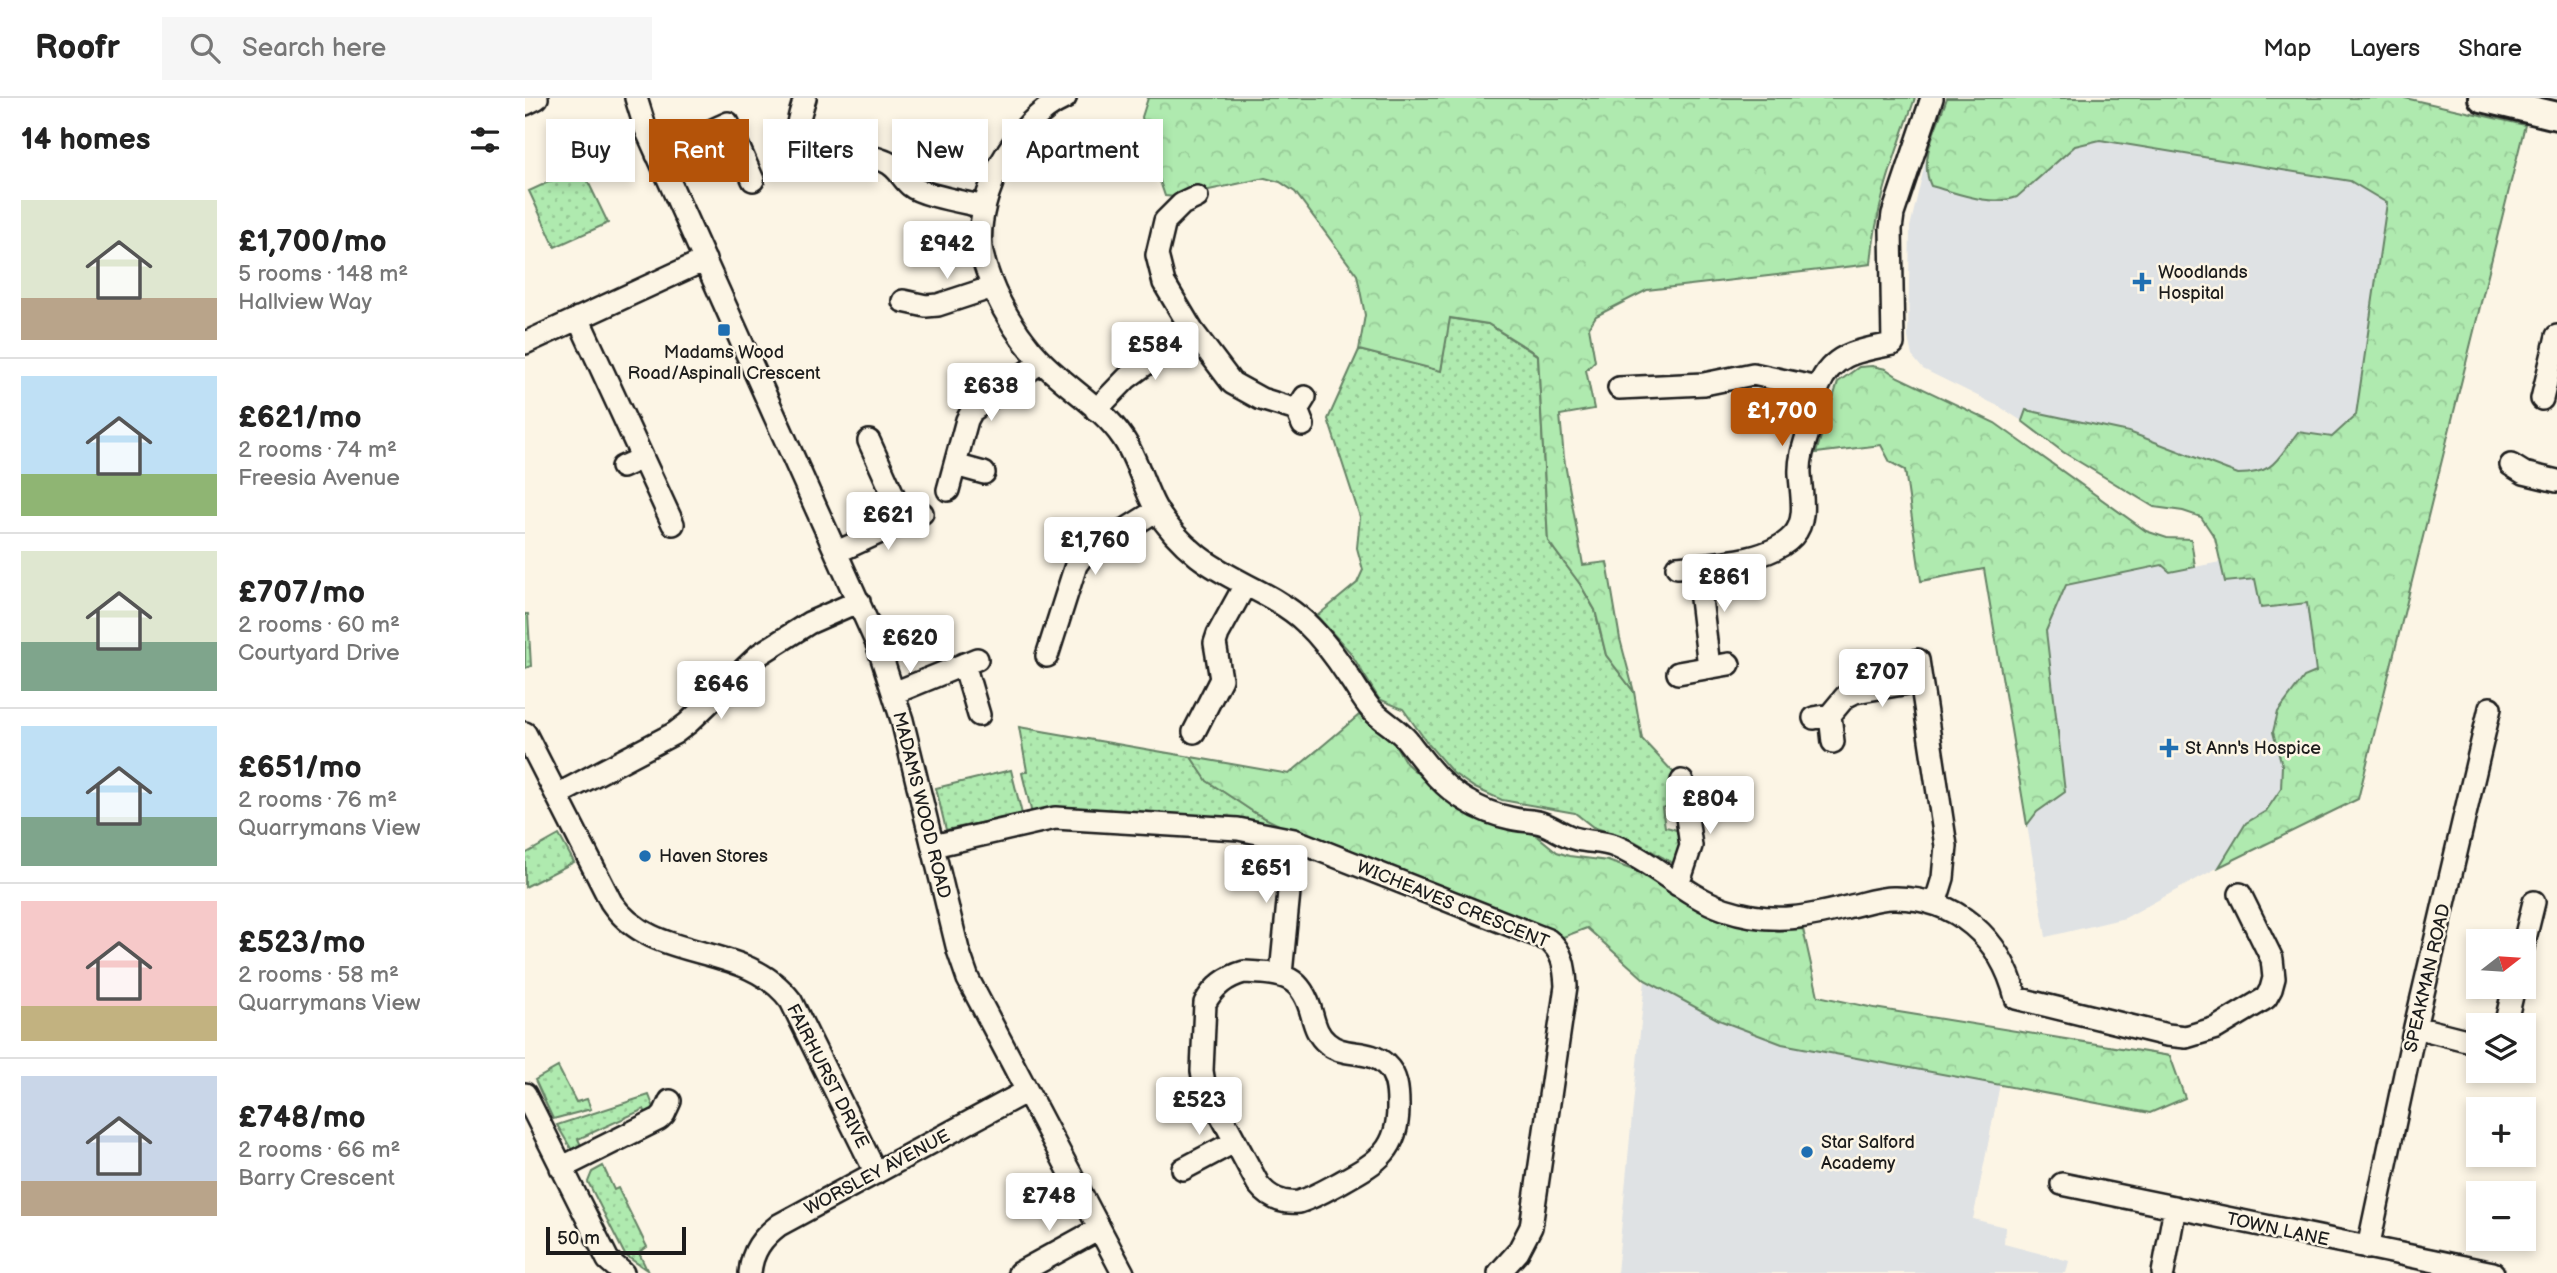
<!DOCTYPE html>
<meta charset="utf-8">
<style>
body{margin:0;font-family:"Balsamiq Sans",sans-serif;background:#f6f6f6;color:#222;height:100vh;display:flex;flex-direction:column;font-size:26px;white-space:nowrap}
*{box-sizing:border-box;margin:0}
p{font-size:23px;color:#767676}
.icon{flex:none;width:38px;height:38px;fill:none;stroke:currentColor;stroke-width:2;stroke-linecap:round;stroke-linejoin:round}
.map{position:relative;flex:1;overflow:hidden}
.side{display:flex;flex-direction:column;background:#fff;width:525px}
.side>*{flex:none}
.banner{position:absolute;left:21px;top:21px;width:665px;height:63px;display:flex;gap:14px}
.needle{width:46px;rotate:73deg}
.controls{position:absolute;left:1941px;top:831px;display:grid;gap:14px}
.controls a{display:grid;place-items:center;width:70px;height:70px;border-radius:0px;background:#fff;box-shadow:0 4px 10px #0003;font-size:35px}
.scale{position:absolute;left:21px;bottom:18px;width:140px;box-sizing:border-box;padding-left:7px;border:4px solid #1c1c1c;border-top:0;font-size:19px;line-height:24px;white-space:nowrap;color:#1c1c1c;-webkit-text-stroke:5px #fcf5e5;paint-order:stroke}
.price{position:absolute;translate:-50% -60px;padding:0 16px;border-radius:7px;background:#fff;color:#222;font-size:23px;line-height:46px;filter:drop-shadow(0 2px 4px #0008)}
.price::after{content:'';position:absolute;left:50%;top:42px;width:21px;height:16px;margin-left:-10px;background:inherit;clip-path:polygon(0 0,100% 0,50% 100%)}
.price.on{background:#b45309;color:#fff}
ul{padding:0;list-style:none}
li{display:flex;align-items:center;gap:21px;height:175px;padding:0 21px}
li+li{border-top:2px solid #e0e0e0}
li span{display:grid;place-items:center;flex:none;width:196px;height:140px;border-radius:0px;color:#555}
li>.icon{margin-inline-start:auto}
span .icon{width:84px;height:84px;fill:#fffc;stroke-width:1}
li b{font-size:30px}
h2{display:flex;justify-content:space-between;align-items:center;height:84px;padding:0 21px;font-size:30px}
.pill{padding:0 24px;border-radius:0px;background:#fff;box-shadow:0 4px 10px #0003;font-size:24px;line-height:63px}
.pill.on{background:#b45309;color:#fff}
header{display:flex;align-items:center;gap:42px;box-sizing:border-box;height:98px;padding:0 35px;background:#fff;border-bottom:2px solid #e0e0e0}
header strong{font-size:33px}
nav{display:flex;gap:38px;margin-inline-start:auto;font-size:24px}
.search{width:490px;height:63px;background:#f6f6f6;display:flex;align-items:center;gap:18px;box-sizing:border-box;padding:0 24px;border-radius:0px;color:#767676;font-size:26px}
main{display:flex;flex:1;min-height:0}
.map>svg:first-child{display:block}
</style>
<header>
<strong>Roofr</strong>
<div class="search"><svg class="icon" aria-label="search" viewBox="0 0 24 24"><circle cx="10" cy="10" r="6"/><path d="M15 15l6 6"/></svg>Search here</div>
<nav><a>Map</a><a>Layers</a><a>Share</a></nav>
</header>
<main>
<section class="side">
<h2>14 homes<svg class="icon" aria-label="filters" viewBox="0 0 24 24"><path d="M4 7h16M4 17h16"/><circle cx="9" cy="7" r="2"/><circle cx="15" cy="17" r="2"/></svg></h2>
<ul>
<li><span style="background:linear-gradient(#dfe7d0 70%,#b9a48a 0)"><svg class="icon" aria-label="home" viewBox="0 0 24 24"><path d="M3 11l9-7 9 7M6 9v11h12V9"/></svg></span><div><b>£1,700/mo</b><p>5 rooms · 148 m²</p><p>Hallview Way</p></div></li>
<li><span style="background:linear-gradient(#bfe0f5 70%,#8fb573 0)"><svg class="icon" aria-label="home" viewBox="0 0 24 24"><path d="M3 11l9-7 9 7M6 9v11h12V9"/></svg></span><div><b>£621/mo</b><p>2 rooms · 74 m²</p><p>Freesia Avenue</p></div></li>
<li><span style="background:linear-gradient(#dfe7d0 65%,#7fa58c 0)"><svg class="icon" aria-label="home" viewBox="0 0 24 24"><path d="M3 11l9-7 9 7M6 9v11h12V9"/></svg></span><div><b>£707/mo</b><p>2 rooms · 60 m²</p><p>Courtyard Drive</p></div></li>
<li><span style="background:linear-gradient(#bfe0f5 65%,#7fa58c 0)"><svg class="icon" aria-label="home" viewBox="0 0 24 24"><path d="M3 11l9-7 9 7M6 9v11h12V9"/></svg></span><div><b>£651/mo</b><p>2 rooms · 76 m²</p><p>Quarrymans View</p></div></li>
<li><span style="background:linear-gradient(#f6c9c9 75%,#c2b280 0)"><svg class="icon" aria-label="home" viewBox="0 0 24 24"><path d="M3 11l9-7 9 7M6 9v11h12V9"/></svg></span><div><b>£523/mo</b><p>2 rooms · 58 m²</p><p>Quarrymans View</p></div></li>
<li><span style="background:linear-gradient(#c9d6e8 75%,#b9a48a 0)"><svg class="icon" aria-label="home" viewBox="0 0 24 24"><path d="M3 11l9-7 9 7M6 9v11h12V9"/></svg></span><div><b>£748/mo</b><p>2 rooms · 66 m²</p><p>Barry Crescent</p></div></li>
</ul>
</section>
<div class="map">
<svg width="2032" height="1175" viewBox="0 0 2032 1175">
<defs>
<pattern id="grass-dots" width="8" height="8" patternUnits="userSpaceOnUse" patternTransform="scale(1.75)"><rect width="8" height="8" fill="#afeaaf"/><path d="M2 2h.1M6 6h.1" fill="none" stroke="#96c896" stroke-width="1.8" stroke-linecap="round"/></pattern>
<pattern id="forest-crowns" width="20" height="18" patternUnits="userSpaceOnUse" patternTransform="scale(1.75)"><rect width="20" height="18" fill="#afeaaf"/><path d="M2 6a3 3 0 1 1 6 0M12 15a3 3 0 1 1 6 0" fill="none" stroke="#96c896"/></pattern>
</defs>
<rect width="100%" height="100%" fill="#fcf5e5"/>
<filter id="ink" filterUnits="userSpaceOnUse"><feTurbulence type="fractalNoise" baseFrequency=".0143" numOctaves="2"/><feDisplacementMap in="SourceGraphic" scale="14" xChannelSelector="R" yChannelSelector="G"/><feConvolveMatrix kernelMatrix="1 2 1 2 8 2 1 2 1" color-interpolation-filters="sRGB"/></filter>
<g filter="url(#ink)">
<!-- built -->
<path fill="#dfe2e4" d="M1575,42L1825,83L1862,105L1831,318L1807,339L1773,334L1745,371L1730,375L1713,376L1604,334L1502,313L1497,323L1475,309L1398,271L1387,258L1383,239L1385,129L1401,61V78L1492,99L1551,48Z
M1695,464L1700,484L1730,480L1782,504L1791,574L1779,579L1753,614L1748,634L1757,667L1756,691L1741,713L1721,725L1694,769L1600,820L1521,839L1502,727L1512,714L1540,694L1521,533L1541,487L1637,467L1645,474Z
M1120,882L1194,922L1257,946L1475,986L1448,1121L1480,1129L1479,1146L1544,1163L1541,1175H1092Z"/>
<!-- grass -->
<path fill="url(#grass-dots)" stroke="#668366" stroke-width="2" d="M56,69L83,125L30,149L4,93Z
M924,220L963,226L1013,258L1023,443L1055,486L1070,512L1081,557L1109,594L1117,641L1148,674L1152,702L1149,707L1137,710L1140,729C1167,733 1159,748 1151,767L1109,743L1068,729L1050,715L977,702L950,690L928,675L904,647L878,611L854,601L825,554L792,518L832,485L838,472L832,450L835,419L803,321L834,252L916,272Z
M0,516H3L6,568L0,570Z
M494,629L666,659L683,683L730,715L762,731L507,716L497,675L502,673Z
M486,672L497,716L421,732L411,690Z
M34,737L49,764L0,789V756Z
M33,969L51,1004L62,1001L66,1011L28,1021L10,982Z
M124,997L132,1018L124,1022L119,1011L53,1041L60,1056L51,1059L32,1027Z
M78,1068L89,1092L93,1090L122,1149L114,1155L122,1172L100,1157L63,1084L67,1074Z"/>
<!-- forest -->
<path fill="url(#forest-crowns)" stroke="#668366" stroke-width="2" d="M623,0H1390C1370,58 1351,104 1346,166L1122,192L1071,218L1064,229L1070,263L1061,272L1069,311L1035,317L1039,360L1058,467L1082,464L1095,541L1109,594L1081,557L1070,512L1055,486L1023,443L1013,257L963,226L925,220L916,273L834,252L840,217L832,177L770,94L755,84L740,80L651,99L640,98L622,45L617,19Z
M1422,0H1880L2000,27L1833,701L1694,769L1721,725L1741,713L1756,691L1757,667L1748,634L1753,614L1779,579L1791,574L1782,505L1736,510L1730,481L1700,484L1690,440L1676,419L1658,413L1629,409L1538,354L1497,323L1501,312L1604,334L1713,376C1751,375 1751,362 1773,334L1807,339L1831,317L1862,105L1825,83L1575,42L1550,48L1492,99C1465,109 1433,95 1406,88C1393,61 1413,27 1422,0Z
M1347,268L1361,271L1373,279L1470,325L1621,433L1642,440L1666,441L1670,469L1645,474L1637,467L1541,487L1521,533L1540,694L1512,714L1502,727L1459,471L1396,483L1380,372L1365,364L1356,347L1291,355L1313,284L1334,269Z
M834,617L868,643L881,665L925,705L952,720L976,729L1010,736L1032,754L1044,758L1083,763L1108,772L1173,810L1227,828L1253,833L1278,831L1293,898L1349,910L1645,958L1660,1000L1625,1015L1257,946L1194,922L1120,882L1062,830L1033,841L762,731L730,715L682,683L666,659L764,676Z"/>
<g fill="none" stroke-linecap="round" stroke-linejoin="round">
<defs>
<path id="minor" d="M111,0L120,29L353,548L377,622L433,852L443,881L598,1175
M280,0C274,20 264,43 283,60C287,64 291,66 297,67C324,67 324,50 359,63C373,68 376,80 386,88C396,97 444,105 459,109
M540,0C490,22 451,96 456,149C458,165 464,180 470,194C482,220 498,245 518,265C544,291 578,310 598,340C613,362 618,388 631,411C641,428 658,446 673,458C706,484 749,495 780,524C797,540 811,559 824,579C831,589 838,602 846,611C857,623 872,630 882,642C900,665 916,688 942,703C955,711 970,717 985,720C995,723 1006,722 1016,725C1029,729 1039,738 1052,741C1064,744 1078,743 1090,748C1129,764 1159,797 1199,811C1245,826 1276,821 1322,809C1337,806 1352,800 1368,800C1431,799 1476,840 1491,900L1642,937L1661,939L1691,930L1741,900L1746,891L1749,880L1747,861L1715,796
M0,6L12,0
M132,57L203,25L228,82
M672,99L657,106L640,123L632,157L639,185L667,232L707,285L736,301L772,312
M378,203L401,208L413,207L468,189
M53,220L148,426
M0,245L180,162
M1094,290L1179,286L1228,276L1293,290
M2017,301L2032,238
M571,312L602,280L667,232
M778,327L772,312L780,299
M344,343L380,423
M430,367L459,375
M1986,367L1999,375L2032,383
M97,369L117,360
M423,392L442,322L447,313L516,264
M312,454L397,415
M1172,467L1184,569
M1152,469C1186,465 1243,465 1268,438C1283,422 1276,396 1275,376C1274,358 1281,342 1286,325C1289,313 1289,299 1294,288C1307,255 1337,252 1368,246L1366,131L1368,116L1407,0
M522,558L551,467L557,459L632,412
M1393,562L1421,748L1418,780L1410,806
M439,566L454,617
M1153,575L1204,566
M369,595L452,561
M1305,617L1320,599L1330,594L1396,583
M1289,620L1305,617L1308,644
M669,634L696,581L690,545L693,536L720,487
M0,635L86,804C129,868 220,841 266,903L351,1075
M32,697L150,635L163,625L235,556L284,525L334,503
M408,748L530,720L713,731L769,742L1023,842C1038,853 1040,870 1041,888L1006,1129L993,1154L974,1175
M1153,787L1166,748L1157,683
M1998,849L2009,804
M719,874C757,876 776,875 787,917C790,928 793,938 802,945C818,960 845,950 861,967C872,977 873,993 873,1007C874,1051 853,1064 818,1083C803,1091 790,1099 774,1104C757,1106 744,1100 733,1086L679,985L677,973L680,905C689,888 701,879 719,874Z
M756,876L769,742
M1980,928L1989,889
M1890,929L1953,945
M0,996L83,1162L98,1175
M36,1070L134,1021L139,1016L145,1003
M658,1071L709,1044
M1537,1086L1968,1175
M1843,1150L1890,929L1965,610
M225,1175C227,1153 237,1140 254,1127L502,993
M494,1175L574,1131
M1638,1175L1650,1109"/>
<path id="major" d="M1957,0L2032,18"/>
</defs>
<!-- minor casing -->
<use href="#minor" stroke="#1c1c1c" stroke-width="26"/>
<!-- major casing -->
<use href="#major" stroke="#1c1c1c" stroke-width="32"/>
<!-- minor -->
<use href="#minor" stroke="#fcf5e5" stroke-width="21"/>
<!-- major -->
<use href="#major" stroke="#fcf5e5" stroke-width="26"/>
</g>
</g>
<!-- markers -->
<g fill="#1f6fb2" stroke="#fcf5e5" stroke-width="2.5">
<path d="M1613.5 173.5h7v7h7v7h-7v7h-7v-7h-7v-7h7z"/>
<rect x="192" y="225" width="14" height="14" rx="3.5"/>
<path d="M1640.5 639.5h7v7h7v7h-7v7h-7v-7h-7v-7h7z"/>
<circle cx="120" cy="758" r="7"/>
<circle cx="1282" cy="1054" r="7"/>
</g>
<g text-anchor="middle" stroke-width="5" stroke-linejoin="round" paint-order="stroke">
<!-- poi labels -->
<g font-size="18" fill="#1c1c1c" stroke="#fcf5e5" text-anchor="start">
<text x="1633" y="180">Woodlands<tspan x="1633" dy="21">Hospital</tspan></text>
<text x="199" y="260" text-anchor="middle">Madams Wood<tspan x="199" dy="21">Road/Aspinall Crescent</tspan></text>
<text x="1660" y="656">St Ann's Hospice</text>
<text x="134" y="764">Haven Stores</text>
<text x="1296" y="1050">Star Salford<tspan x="1296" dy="21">Academy</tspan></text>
</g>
<!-- street labels -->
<g font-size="18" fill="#1c1c1c" stroke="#fcf5e5">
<text transform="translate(397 707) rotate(76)" y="6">MADAMS WOOD ROAD</text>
<text transform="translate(928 806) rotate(22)" y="6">WICHEAVES CRESCENT</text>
<text transform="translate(1902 880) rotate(-77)" y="6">SPEAKMAN ROAD</text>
<text transform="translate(303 978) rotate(63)" y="6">FAIRHURST DRIVE</text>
<text transform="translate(352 1074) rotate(-28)" y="6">WORSLEY AVENUE</text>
<text transform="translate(1753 1131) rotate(12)" y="6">TOWN LANE</text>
</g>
</g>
</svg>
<div class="controls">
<a><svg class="needle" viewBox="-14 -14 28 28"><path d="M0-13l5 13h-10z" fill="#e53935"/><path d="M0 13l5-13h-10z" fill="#767676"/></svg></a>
<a><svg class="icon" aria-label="layers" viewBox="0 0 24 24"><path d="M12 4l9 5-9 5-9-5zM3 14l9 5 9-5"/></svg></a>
<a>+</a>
<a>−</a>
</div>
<div class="scale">50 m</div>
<b class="price" style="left:422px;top:183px">£942</b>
<b class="price" style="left:630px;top:284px">£584</b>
<b class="price" style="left:466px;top:325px">£638</b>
<b class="price on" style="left:1257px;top:350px">£1,700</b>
<b class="price" style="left:363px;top:454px">£621</b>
<b class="price" style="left:570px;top:479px">£1,760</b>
<b class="price" style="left:1199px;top:516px">£861</b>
<b class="price" style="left:385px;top:577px">£620</b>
<b class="price" style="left:1357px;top:611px">£707</b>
<b class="price" style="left:196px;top:623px">£646</b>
<b class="price" style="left:1185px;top:738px">£804</b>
<b class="price" style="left:741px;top:807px">£651</b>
<b class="price" style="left:674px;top:1039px">£523</b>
<b class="price" style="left:524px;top:1135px">£748</b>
<div class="banner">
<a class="pill">Buy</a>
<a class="pill on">Rent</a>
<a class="pill">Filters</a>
<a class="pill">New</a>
<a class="pill">Apartment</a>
</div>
</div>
</main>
